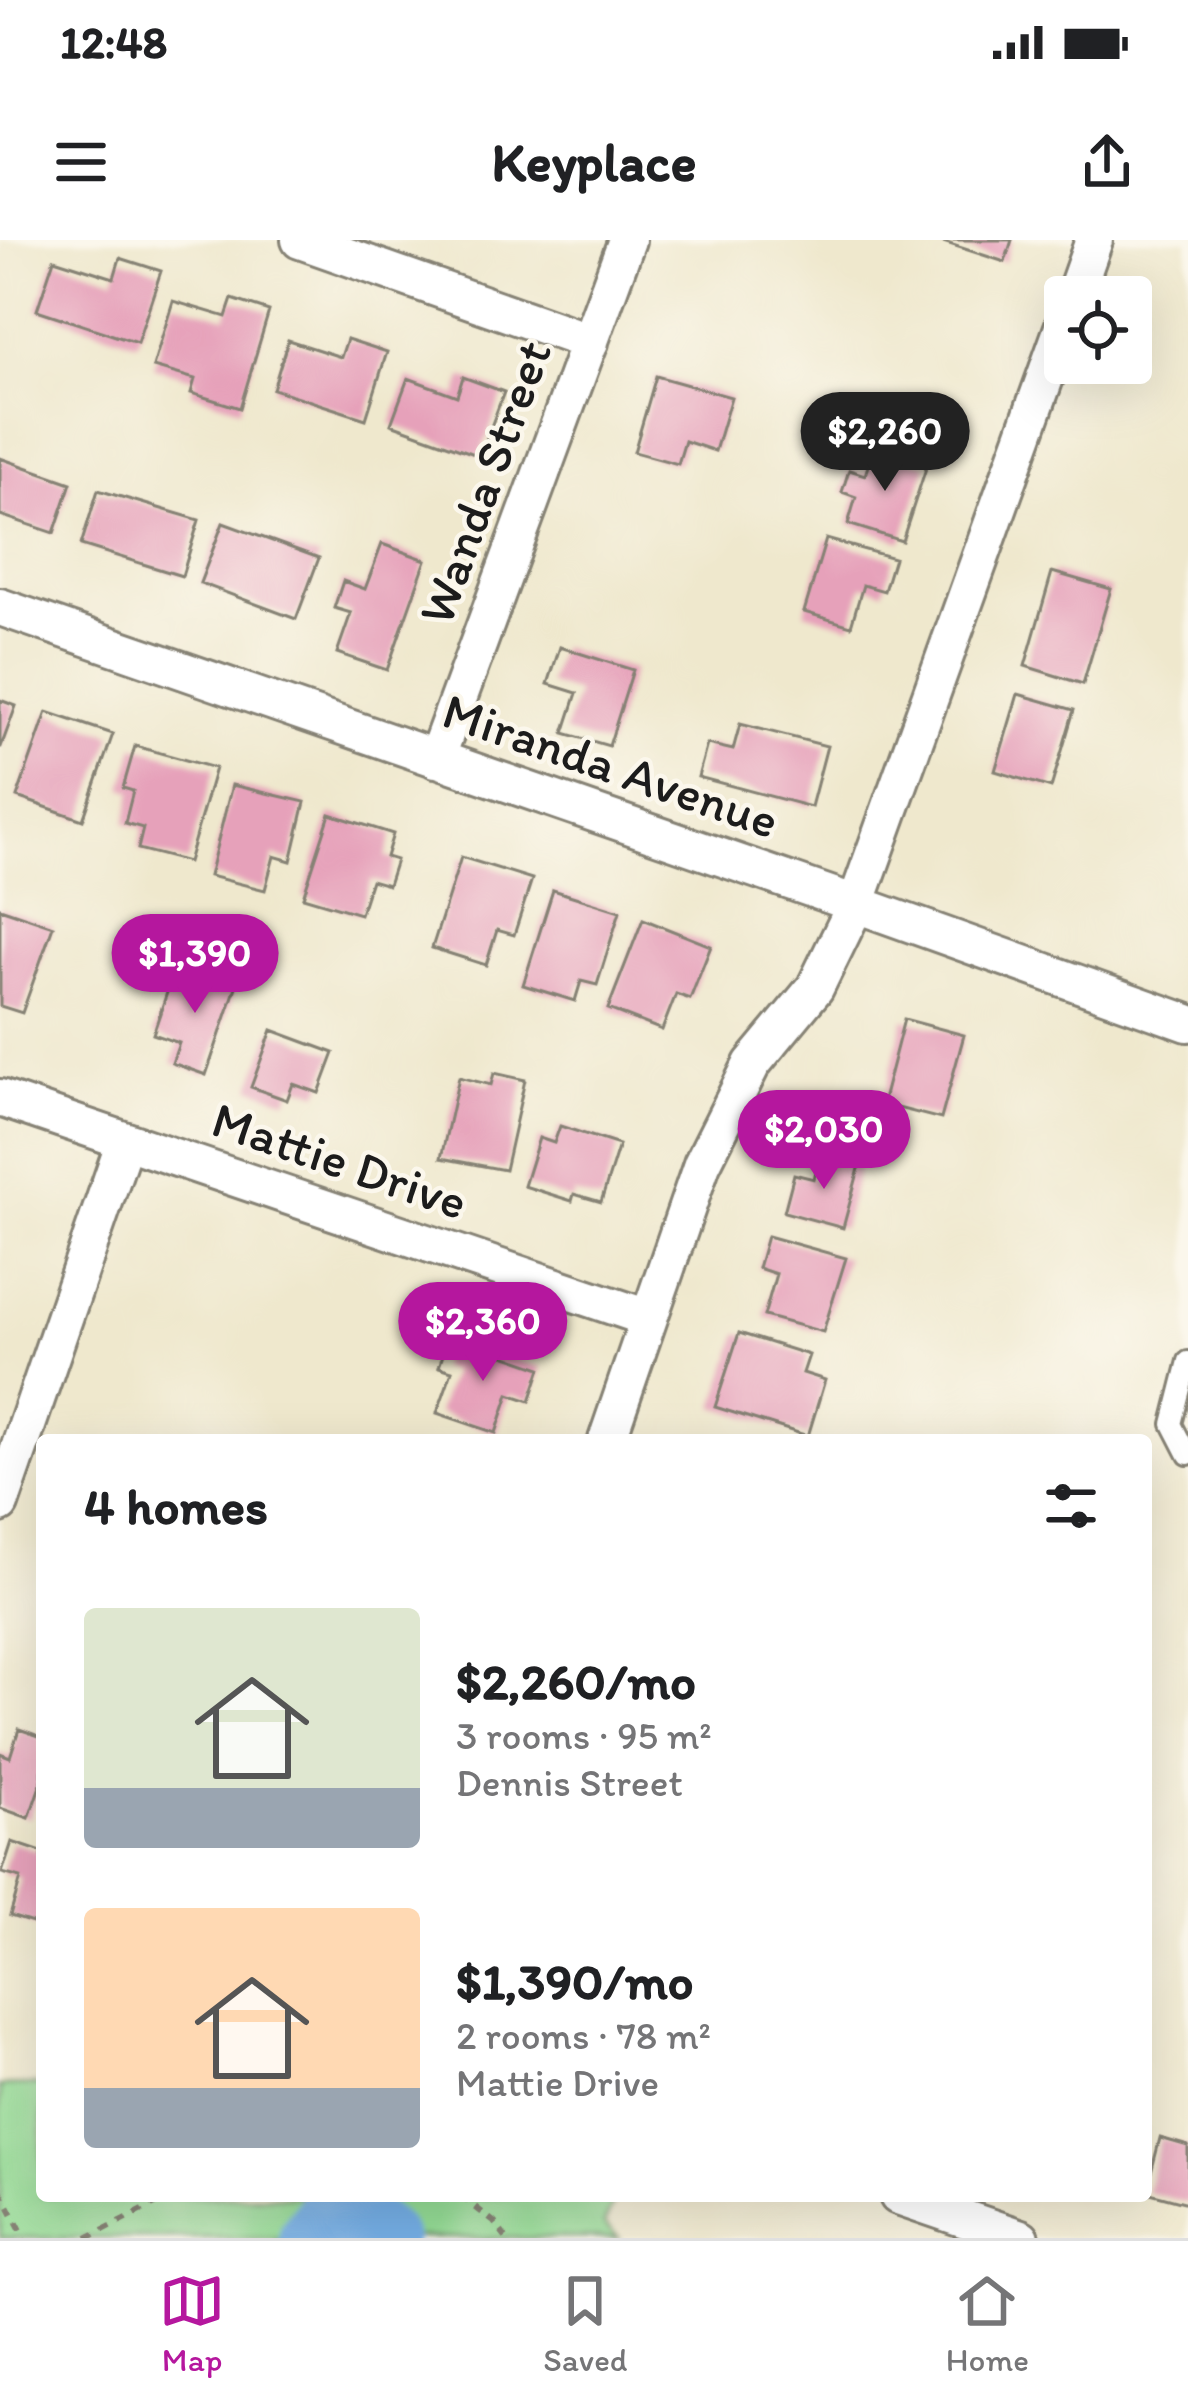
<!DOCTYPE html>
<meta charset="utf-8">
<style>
body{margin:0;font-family:Itim,sans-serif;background:#f6f6f6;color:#202124;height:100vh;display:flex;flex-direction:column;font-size:45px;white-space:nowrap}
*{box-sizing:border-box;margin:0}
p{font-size:39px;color:#757577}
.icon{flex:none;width:66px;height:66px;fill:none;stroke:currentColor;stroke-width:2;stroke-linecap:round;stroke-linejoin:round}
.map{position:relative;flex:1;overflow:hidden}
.sheet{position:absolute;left:36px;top:1194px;width:1116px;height:768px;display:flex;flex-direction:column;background:#fff;border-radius:12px;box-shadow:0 12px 48px #0002}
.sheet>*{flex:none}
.controls{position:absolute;left:1044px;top:36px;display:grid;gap:24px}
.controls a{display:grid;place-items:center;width:108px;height:108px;border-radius:12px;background:#fff;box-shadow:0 12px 48px #0002;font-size:60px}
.price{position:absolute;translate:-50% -102px;padding:0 27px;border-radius:42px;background:#b5179e;color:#fff;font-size:39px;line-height:78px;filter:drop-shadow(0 3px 6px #0008)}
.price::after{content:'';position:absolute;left:50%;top:72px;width:36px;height:27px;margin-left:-18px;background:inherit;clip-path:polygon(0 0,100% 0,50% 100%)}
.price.on{background:#222;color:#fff}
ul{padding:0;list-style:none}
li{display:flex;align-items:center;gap:36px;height:300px;padding:0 48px}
li span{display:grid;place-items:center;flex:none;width:336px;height:240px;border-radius:12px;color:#555}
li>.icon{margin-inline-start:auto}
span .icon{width:144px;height:144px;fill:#fffc;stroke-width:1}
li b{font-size:51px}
h2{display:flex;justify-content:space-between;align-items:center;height:144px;padding:0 48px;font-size:51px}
.status{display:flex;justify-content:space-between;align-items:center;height:84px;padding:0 60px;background:#fff;direction:ltr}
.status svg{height:33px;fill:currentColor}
header{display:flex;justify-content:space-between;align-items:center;height:156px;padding:0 48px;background:#fff;font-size:54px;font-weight:700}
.menu{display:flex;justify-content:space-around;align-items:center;height:168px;border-top:3px solid #e0e0e0;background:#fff;font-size:33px;color:#757577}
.menu a{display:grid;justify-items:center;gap:6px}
.menu .on{color:#b5179e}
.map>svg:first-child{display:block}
</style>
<div class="status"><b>12:48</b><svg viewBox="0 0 49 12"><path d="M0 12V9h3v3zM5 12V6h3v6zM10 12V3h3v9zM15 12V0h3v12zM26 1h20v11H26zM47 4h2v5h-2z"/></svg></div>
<header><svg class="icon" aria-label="menu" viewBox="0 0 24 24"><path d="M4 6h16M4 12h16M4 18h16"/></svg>Keyplace<svg class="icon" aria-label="share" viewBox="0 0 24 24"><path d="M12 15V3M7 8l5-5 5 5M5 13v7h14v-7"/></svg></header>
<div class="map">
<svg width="1188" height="1998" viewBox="0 0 1188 1998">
<rect width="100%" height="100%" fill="#fbf7ec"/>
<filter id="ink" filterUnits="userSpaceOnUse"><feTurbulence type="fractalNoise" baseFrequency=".00833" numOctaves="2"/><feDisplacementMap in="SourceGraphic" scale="24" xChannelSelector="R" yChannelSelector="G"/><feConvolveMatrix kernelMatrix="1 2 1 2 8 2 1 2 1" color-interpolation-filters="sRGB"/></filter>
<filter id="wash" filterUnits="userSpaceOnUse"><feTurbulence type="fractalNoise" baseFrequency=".004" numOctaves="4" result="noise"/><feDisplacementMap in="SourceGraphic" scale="48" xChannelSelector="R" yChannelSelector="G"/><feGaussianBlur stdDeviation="2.7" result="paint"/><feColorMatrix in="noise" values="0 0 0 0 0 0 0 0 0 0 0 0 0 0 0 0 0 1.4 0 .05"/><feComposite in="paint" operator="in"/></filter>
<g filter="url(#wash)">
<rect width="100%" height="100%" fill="#efe8cd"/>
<!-- green -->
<path fill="#92d993" stroke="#577a58" stroke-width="3" d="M42,1845V1956H616L604,1984L619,1998H0V1846Z"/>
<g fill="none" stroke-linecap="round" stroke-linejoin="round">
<!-- river -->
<path stroke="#73ace2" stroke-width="63" d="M310,1998L329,1971L374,1990L384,1998"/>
</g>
<g id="blocks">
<!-- building -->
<path fill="#e6a1ba" d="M937,0H1012L1005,22Z
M120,18L161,31L137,103L37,70L54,19L114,38Z
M232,59L269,71L240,168L191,153L195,139L153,127L173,61L226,77Z
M347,99L387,112L366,179L273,149L288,100L341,117Z
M656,136L731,157L715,211L685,201L678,224L634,212Z
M463,137L504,152L480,216L391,184L408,138L457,156Z
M874,208L927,225L902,301L848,284L856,257L842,252L849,230L865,235Z
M0,218L71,243L54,293L0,275Z
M98,250L199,280L182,336L81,305Z
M223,283L319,318L296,379L200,343Z
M826,299L894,318L884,351L863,345L851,386L804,372Z
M382,304L426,320L387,430L337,413L351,373L334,368L343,341L365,349Z
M1052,332L1111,349L1083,444L1025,426Z
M560,407L633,430L609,506L564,493L577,453L548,444Z
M1018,454L1074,470L1051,548L995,531Z
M0,460L16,466L1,507H0Z
M47,472L113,494L83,580L17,557Z
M740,484L827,506L811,567L698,537L707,504L733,510Z
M135,506L215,528L188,622L138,609L143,588L125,583L133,551L123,548Z
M232,545L305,562L291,621L274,616L265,650L209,636Z
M330,574L393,594L386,617L396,620L388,645L371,640L360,674L303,657Z
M461,617L532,639L514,695L497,690L486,725L432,708Z
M553,650L620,671L597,745L581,741L575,761L523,745Z
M0,668L53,686L22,773L0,766Z
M643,679L711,706L690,759L676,754L662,790L608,769Z
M177,723L237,744L206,835L172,823L179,803L153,794Z
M904,779L964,795L941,879L882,864Z
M272,790L334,813L319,853L293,844L287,860L251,847Z
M494,833L525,840L505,930L441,918L459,837L491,845Z
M560,886L619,905L601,962L574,954L572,961L524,946L539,898L554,903Z
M820,914L860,925L843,988L784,972L794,934L814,939Z
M767,996L846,1018L823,1092L764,1076L776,1034L758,1028Z
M739,1093L809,1115L803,1133L825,1140L808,1196L715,1167Z
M449,1096L541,1128L530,1161L509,1154L496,1193L437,1173L452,1131L439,1127Z
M19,1489L42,1497V1540L29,1578L0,1568V1513L10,1517Z
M12,1602L42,1612V1686L10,1676L21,1638L2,1633Z
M1160,1898L1188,1906V1963L1146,1952Z"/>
</g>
</g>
<g filter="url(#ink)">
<use href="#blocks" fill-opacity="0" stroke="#868274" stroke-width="3"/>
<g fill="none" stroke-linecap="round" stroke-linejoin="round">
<defs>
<path id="lane" d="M1188,1121L1172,1184L1188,1215"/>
<path id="street" d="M300,0L590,102
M1074,57L1094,0
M0,367L856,664L1188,783
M436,519L627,0
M0,858L648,1078
M607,1200L702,924L752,824L815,748L856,664L1065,82
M0,1264L125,901
M898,1956L1021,1998"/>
</defs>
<!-- lane casing -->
<use href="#lane" stroke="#868274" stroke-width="24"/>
<!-- street casing -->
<use href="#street" stroke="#868274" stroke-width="42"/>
<!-- path -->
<path stroke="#868274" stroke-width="6" stroke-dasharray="9 9" stroke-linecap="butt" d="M0,1950L25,1998
M461,1956L494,1982L506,1998
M87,1998L171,1956"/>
<!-- lane -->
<use href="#lane" stroke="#fff" stroke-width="18"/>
<!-- street -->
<use href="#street" stroke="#fff" stroke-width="36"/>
</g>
</g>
<g text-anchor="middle" stroke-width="9" stroke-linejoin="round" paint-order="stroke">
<!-- street labels -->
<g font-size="51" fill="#1c1c1c" stroke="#fbf7ec">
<text transform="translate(484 242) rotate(-70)" y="18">Wanda Street</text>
<text transform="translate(611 525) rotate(19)" y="18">Miranda Avenue</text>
<text transform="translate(340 920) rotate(19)" y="18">Mattie Drive</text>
</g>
</g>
</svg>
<div class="controls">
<a><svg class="icon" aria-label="locate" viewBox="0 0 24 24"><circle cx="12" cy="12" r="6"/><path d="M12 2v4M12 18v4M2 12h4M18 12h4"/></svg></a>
</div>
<b class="price on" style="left:885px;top:254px">$2,260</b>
<b class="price" style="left:195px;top:776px">$1,390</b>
<b class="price" style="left:824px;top:952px">$2,030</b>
<b class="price" style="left:483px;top:1144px">$2,360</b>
<section class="sheet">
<h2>4 homes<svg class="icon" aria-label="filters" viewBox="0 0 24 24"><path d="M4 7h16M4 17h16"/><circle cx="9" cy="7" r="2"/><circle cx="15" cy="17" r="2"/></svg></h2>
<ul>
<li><span style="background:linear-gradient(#dfe7d0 75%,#9aa5b1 0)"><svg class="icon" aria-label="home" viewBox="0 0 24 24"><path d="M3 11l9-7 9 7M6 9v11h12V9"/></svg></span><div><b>$2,260/mo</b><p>3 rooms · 95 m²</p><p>Dennis Street</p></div></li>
<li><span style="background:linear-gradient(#ffd9b3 75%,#9aa5b1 0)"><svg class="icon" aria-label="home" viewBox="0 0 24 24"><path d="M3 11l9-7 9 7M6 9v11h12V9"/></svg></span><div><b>$1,390/mo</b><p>2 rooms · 78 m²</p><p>Mattie Drive</p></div></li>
</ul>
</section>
</div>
<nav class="menu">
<a class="on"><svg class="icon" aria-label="map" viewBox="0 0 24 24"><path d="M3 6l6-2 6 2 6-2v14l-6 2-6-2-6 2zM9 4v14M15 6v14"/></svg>Map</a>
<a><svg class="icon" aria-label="saved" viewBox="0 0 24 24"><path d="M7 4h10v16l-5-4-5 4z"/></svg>Saved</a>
<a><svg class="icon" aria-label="home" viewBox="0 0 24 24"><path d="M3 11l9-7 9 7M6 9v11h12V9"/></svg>Home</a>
</nav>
